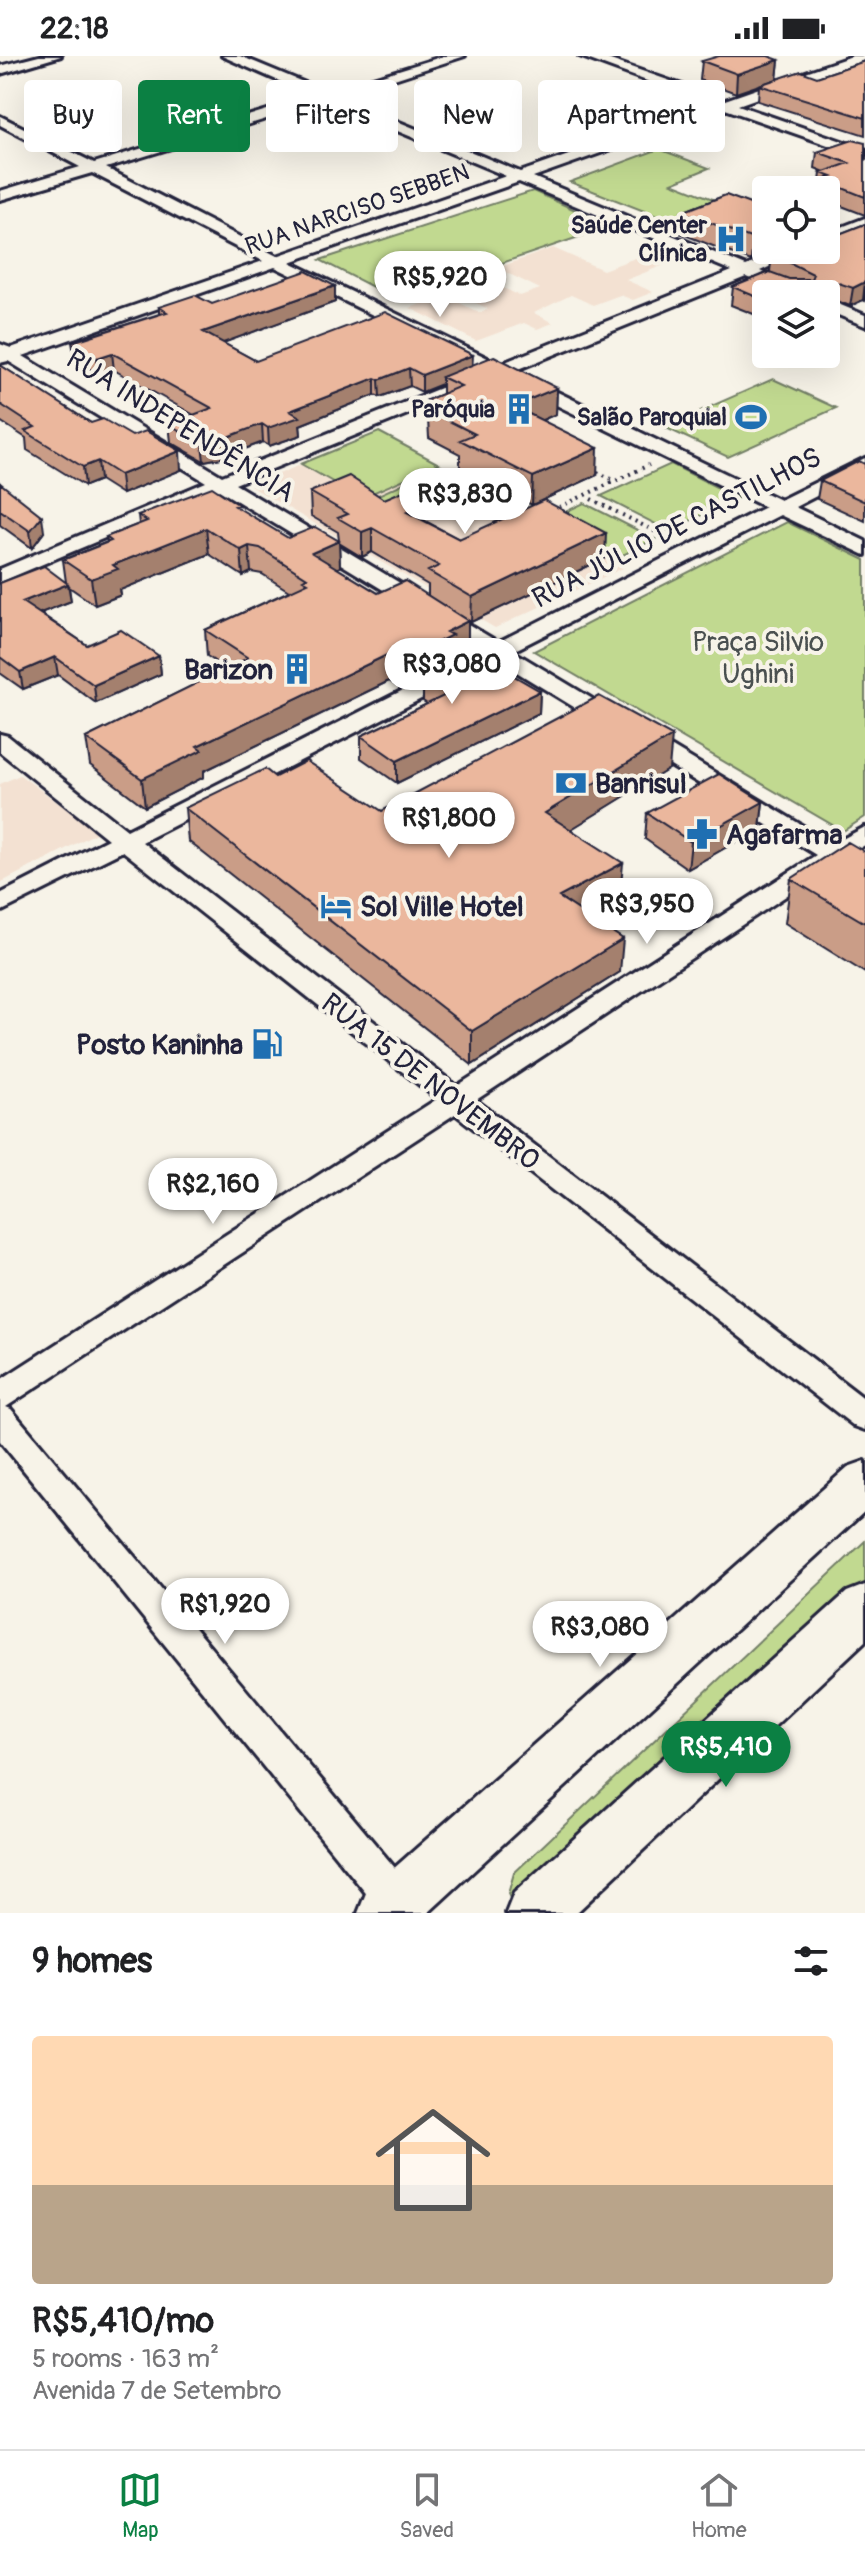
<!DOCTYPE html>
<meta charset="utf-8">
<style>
body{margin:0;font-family:Pangolin,sans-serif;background:#f2f2f2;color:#202124;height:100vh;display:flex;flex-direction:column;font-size:30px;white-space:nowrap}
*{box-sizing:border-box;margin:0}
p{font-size:26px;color:#757577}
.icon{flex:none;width:44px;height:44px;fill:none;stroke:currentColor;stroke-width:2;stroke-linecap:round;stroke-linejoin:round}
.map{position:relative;height:1857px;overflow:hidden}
.side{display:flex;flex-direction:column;background:#fff;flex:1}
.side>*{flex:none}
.top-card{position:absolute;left:24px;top:24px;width:818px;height:72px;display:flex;gap:16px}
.controls{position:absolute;left:752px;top:120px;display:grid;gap:16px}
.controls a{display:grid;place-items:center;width:88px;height:88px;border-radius:8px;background:#fff;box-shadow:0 8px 32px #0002;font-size:40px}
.price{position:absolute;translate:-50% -68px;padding:0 18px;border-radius:28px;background:#fff;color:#222;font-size:26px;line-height:52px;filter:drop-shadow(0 2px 4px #0008)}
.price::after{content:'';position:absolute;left:50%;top:48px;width:24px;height:18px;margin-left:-12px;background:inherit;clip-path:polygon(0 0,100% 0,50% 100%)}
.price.on{background:#0b8043;color:#fff}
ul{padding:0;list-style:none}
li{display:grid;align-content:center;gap:16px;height:424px;padding:0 32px}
li span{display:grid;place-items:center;height:248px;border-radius:8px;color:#555}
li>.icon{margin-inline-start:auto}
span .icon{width:144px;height:144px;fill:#fffc;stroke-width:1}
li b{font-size:34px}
h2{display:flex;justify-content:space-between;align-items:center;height:96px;padding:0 32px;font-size:34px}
.pill{padding:0 28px;border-radius:8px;background:#fff;box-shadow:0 8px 32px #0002;font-size:28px;line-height:72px}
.pill.on{background:#0b8043;color:#fff}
.status{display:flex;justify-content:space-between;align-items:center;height:56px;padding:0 40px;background:#fff;direction:ltr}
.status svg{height:22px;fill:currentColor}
.tab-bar{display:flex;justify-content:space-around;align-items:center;height:112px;border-top:2px solid #e0e0e0;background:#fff;font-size:22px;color:#757577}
.tab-bar a{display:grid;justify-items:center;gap:4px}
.tab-bar .on{color:#0b8043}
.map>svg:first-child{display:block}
</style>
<div class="status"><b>22:18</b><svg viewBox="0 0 49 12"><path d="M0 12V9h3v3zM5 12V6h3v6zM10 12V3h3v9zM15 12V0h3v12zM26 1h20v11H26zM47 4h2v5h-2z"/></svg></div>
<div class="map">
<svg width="865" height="1857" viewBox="0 0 865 1857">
<rect width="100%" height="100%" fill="#f7f3e8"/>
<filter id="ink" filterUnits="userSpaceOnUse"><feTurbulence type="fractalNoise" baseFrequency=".0125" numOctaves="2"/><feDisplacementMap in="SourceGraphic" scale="16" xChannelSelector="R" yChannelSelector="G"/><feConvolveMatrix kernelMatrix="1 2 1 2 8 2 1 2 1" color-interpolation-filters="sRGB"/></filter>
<g filter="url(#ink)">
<!-- built -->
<path fill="#f3e1d2" d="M553,192L603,214L646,198L669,207L626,224L653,236L633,244L620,239L593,249L571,239L534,257L553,267L537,273L524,267L476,285L410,252L444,239L480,257L488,253L461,239L491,226L520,240L540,233L497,212Z
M379,376L483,434L625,511L495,572L250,430Z
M20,719L98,776L0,827V728Z"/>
<!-- green -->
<path fill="#c1d990" stroke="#727e66" stroke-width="2" d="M659,93L709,112L672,127L723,147L672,166L570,126Z
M533,135L611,170L396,243L320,204Z
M773,323L836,352L728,401L664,371Z
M379,376L439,408L361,442L301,408Z
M671,408L738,442L669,475L601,440Z
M441,410L483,434L410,470L365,445Z
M584,447L655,483L617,502L546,465Z
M787,466L865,504V761L843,775L534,595Z
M865,1485V1553L517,1857L508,1838L514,1817Z"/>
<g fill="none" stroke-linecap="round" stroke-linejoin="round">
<defs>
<path id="street" d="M39,0H61L0,18V10Z
M222,0H240L327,36L444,0H465L339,41L520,116L712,49L579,0H599L725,44L852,0H865V4L738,49L865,93V102L725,53L533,121L746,210L785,194H807L760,215L809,238H787L746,221L514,315L780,444L865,402V415L795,451L865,485V499L780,459L513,595L833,788L865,771V789L850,798L865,807V826L833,809L476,1044L865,1343V1374L854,1370L455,1058L6,1351L11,1353L421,1843L426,1857H382L0,1385V1324L437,1043L123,795L0,856V838L108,783L0,696V678L8,680L127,774L482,594L219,434L0,526V513L206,426L8,305L0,307V288L11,292L263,205L92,117L0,144V135L80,111L0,69V60L94,107L313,40ZM325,45L506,120L277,200L106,112ZM519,126L732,215L500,308L290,206ZM275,211L485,314L222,420L23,300ZM499,321L765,451L498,586L235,428ZM497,604L816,799L457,1030L142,786Z
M865,162V173L826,188V177Z
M826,243L865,259V270L826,254Z"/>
<path id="secondary" d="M865,1405V1455L428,1857H358L366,1837L848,1411Z
M865,1529V1585L576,1857H506L514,1837L847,1536Z"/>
</defs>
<!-- street casing -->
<use href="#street" stroke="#22223b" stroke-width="6"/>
<!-- secondary casing -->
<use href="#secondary" stroke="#22223b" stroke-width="6"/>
<!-- path -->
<path stroke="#22223b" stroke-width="4" stroke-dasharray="2 5" stroke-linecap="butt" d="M591,413L616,425
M591,443L668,482
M553,454L649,409"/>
<!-- street -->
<use href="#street" fill="#f7f3e8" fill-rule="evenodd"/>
<!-- secondary -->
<use href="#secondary" fill="#f7f3e8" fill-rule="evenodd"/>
</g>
<!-- wall -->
<path fill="#ca9d87" stroke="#22223b" stroke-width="2" fill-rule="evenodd" d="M779,4L777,23L736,37L700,24L702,5Z
M865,5V79L758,45L759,29L817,21Z
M865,87V159L826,144V134H819L821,117L825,116L815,112L817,96Z
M726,139L766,194H777L751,205L680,177L682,156Z
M865,168V245L863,244L850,250L832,243L830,259L766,238V263L731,249L733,231L770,215L772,198L829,182Z
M335,246L222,287L256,305L473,309L557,332L556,358L542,364L597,419L532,449L460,412V398L429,382L427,344L442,338V328L422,336L410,330L380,341L375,339L300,369L301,379L269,390L263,386L221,402L204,405L171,386L169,368L194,359L114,314L99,319L75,303L72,286L159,258V251L212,248Z
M0,309L91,367L181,414L122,438L100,424L85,430L27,394L26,382L0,365Z
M865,408V465L817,443L820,425Z
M0,427L44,476L32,492L0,469Z
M310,436L384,443L412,454V458L459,483L605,502L471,566L460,559L468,565V592L452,599V606L401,632L389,625L204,715V721L145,751L90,709L86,682L226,613L207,600L205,574L289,535L262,518L251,516L243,520L209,498L120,534L121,539L95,549L69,531L71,545L40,557L87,589L159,600L161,618L96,647L58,619L23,633L0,617V527L66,526L63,504L107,486L106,481L139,468L138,459L239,453L288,482L339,485L338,476L311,460ZM339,487L362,501L372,496L428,529V539L378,537L337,512L340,511Z
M423,623L540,635L539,657L397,727L361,702V680L427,648L423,645Z
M669,713L571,773L620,840L586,859L620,916L472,1009L188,785L185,752L275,721L382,755Z
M763,746L760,772L688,813L645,783L647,757Z
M865,796V917L785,867L791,823Z"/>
<!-- shaded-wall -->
<path fill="#a4806e" stroke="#22223b" stroke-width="2" d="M779,4L777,23L736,37L737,18Z
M766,178V194H777L751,205L753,183Z
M865,226L863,244L850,250L853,232Z
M335,230V246L204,294L203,276Z
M833,241L830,259L826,261V244Z
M112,297L114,314L99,319L97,302Z
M473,299L472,316L442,321V328L422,336V319Z
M409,312L410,330L380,341L379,324Z
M375,322V339L300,369L301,379L269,390L268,372L290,355Z
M557,332L556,358L512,377L513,350Z
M262,368L263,386L221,402L204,405L202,388Z
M598,392L597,419L532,449L533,421Z
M180,395L181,414L122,438L120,419Z
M98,405L100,424L85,430L83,411Z
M42,460L44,476L32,492L30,475Z
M206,472L209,498L120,534L121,539L95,549L91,523L113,509Z
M372,472V496L362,501V476Z
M606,477L605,502L471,566L472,541Z
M339,485L340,511L314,523L312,497Z
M249,490L251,516L243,520L241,494Z
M68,528L71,545L25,563L22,546Z
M468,565V592L452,599V606L401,632L400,605L446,576Z
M389,598V625L204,715V721L145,751L142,723L197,690Z
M159,600L161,618L96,647L94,629Z
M55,601L58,619L23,633L20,616Z
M540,635L539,657L397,727V705Z
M672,680L669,713L544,790L545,757Z
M763,746L760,772L688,813L691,786Z
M623,807L620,840L557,875L559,841Z
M623,883L620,916L472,1009V975Z"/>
<!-- building -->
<path fill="#ebb79d" stroke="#22223b" stroke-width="2" d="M719,0H768L779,4L737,18L702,5Z
M865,5V62L759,29L801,15L817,21Z
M853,84L865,87V141L822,124L832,121L821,117L849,107L817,96Z
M726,139L766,154V178L753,183L682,156Z
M865,168V226L853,232L827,223L826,238L833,241L826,244V238H766V245L733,231L770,216L789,223H811L813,218L772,198L780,194H826V181L829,182Z
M306,215L335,230L203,276L256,305L385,256L473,299L422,319L409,312L379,324L375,322L290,355L300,361L268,372L262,368L220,384L202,388L169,368L212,352L112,297L97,302L72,286L167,256L159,251L195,239L212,248Z
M494,300L557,332L513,350L598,392L533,421L460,384L475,378L429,355L439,350L427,344L461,330L442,321Z
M0,309L91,367L103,363L132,380L146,375L180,395L120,419L98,405L83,411L25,375L35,371L0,348Z
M859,405L865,408V446L820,425Z
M349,420L384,443L403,435L412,454L407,456L459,483L544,444L606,477L472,541L428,515L439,510L372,472L362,476L338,462L348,458L310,436Z
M0,427L42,460L30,475L0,454Z
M212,431L239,449L235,450L288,482L315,471L339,485L312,497L378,537L405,525L468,565L446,576L452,579L400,605L389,598L197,690L202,694L142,723L86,682L248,602L205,574L308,527L303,524L307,522L260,492L249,490L241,494L206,472L113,509L118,513L91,523L63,504L111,485L106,481L147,465L138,459Z
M44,510L68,528L22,546L87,589L121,574L159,600L94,629L55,601L20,616L0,601V527Z
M475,597L540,635L397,705L361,680L448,638L423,623Z
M599,640L672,680L545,757L623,807L559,841L623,883L472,975L185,752L265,713L275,721L306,705L382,755Z
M719,718L763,746L691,786L647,757Z
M848,786L865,796V867L791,823Z"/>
</g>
<!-- icons -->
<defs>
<symbol id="hospital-bare" viewBox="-9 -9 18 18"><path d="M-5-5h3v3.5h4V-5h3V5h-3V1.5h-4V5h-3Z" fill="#1f6fb2" stroke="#f7f3e8" stroke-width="2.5" paint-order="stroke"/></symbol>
<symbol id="building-bare" viewBox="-9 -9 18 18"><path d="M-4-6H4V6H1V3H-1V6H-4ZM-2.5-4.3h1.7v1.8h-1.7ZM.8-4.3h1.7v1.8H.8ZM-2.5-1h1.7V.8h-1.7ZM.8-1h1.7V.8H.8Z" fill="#1f6fb2" stroke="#f7f3e8" stroke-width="2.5" paint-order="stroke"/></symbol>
<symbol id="stadium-bare" viewBox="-9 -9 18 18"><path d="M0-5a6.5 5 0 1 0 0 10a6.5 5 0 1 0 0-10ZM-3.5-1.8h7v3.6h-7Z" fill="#1f6fb2" stroke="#f7f3e8" stroke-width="2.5" paint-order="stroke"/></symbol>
<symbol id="bank-bare" viewBox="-9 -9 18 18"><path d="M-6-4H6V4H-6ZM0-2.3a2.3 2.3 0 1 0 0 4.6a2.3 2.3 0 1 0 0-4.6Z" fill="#1f6fb2" stroke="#f7f3e8" stroke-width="2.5" paint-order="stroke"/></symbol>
<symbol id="pharmacy-bare" viewBox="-9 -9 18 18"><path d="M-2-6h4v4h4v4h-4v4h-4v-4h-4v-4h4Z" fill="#1f6fb2" stroke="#f7f3e8" stroke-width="2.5" paint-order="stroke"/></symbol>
<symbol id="hotel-bare" viewBox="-9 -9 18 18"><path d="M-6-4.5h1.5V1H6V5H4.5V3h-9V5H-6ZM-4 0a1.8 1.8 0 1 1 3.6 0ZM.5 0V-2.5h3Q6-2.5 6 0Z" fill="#1f6fb2" stroke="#f7f3e8" stroke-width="2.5" paint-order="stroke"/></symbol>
<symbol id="fuel-bare" viewBox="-9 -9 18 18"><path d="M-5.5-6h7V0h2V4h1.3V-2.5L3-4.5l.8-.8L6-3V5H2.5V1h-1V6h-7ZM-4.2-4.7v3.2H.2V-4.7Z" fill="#1f6fb2" stroke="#f7f3e8" stroke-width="2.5" paint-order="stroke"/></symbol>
</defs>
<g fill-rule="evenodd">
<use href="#hospital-bare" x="709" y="161" width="44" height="44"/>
<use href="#building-bare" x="497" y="331" width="44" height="44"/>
<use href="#stadium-bare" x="729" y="339" width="44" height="44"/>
<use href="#building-bare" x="275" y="591" width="44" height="44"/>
<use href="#bank-bare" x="549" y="705" width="44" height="44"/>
<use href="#pharmacy-bare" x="680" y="756" width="44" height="44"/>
<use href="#hotel-bare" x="314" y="828" width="44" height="44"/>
<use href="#fuel-bare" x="245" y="966" width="44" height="44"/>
</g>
<g text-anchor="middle" stroke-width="8" stroke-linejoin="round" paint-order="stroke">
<!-- far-street labels -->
<g font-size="24" fill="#22223b" stroke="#f7f3e8">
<text transform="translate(357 153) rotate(-19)" y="8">RUA NARCISO SEBBEN</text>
</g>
<!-- far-poi labels -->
<g font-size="24" font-weight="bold" fill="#22223b" stroke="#f7f3e8" text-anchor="end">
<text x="707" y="177">Saúde Center<tspan x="707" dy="28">Clínica</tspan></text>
<text x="495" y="361">Paróquia</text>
<text x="727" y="369">Salão Paroquial</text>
</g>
<!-- street labels -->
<g font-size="28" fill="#22223b" stroke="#f7f3e8">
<text transform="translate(181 369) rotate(32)" y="10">RUA INDEPENDÊNCIA</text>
<text transform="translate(676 471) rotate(-27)" y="10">RUA JÚLIO DE CASTILHOS</text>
<text transform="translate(431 1025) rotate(38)" y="10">RUA 15 DE NOVEMBRO</text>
</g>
<!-- park labels -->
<g font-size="28" fill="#4a5050" stroke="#f7f3e8">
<text x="758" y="595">Praça Silvio<tspan x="758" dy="32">Ughini</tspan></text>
</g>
<!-- poi labels -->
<g font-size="28" font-weight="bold" fill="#22223b" stroke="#f7f3e8" text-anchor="start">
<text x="273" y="623" text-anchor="end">Barizon</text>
<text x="595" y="737">Banrisul</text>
<text x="726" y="788">Agafarma</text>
<text x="360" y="860">Sol Ville Hotel</text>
<text x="243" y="998" text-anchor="end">Posto Kaninha</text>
</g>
</g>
</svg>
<div class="controls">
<a><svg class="icon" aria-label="locate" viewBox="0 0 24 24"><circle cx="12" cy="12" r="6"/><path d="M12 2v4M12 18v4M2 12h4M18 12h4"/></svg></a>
<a><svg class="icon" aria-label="layers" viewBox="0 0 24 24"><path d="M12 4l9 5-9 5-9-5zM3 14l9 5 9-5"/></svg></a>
</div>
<b class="price" style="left:440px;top:263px">R$5,920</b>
<b class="price" style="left:465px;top:480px">R$3,830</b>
<b class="price" style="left:452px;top:650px">R$3,080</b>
<b class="price" style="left:449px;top:804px">R$1,800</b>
<b class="price" style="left:647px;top:890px">R$3,950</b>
<b class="price" style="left:213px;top:1170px">R$2,160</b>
<b class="price" style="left:225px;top:1590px">R$1,920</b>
<b class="price" style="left:600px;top:1613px">R$3,080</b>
<b class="price on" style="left:726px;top:1733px">R$5,410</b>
<div class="top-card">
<a class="pill">Buy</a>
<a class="pill on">Rent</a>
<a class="pill">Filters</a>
<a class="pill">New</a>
<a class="pill">Apartment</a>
</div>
</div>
<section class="side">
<h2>9 homes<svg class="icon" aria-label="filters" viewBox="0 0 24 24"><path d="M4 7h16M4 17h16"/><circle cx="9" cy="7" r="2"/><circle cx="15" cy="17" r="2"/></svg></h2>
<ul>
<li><span style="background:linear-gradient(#ffd9b3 60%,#b9a48a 0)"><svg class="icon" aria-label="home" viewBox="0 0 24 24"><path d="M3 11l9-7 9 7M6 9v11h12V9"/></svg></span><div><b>R$5,410/mo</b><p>5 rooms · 163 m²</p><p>Avenida 7 de Setembro</p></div></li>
</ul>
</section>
<nav class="tab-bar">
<a class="on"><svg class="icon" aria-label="map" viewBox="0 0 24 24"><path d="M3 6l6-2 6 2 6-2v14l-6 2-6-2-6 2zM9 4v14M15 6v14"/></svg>Map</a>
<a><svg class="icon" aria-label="saved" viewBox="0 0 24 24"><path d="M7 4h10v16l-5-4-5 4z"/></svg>Saved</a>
<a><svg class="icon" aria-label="home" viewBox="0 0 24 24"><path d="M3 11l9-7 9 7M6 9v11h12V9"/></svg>Home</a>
</nav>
